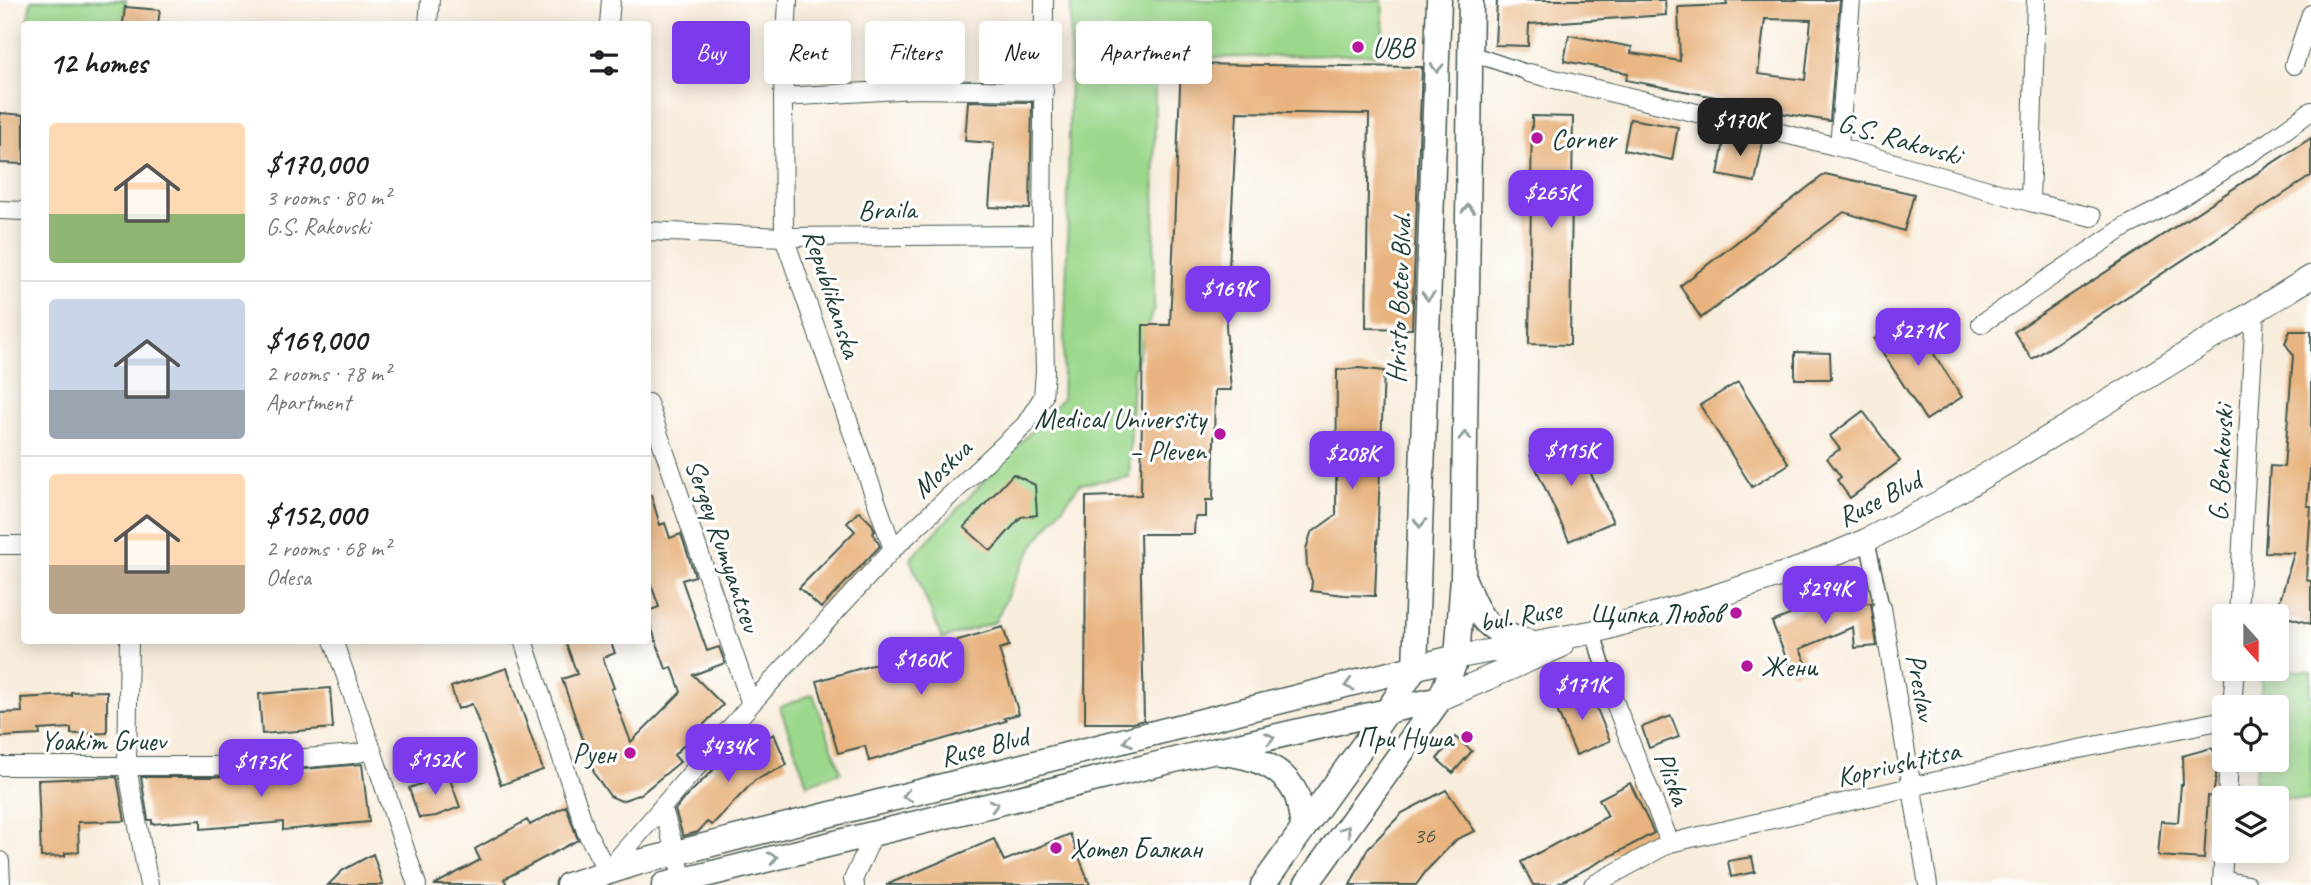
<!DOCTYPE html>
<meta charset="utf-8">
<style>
body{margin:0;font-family:Caveat,sans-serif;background:#f6f6f6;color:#202124;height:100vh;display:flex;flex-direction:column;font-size:26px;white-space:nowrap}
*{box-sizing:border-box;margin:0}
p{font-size:23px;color:#757577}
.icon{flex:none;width:38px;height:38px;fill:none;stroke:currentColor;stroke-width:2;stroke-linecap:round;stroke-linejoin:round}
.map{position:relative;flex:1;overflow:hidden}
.details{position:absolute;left:21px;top:21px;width:630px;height:623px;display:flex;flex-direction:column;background:#fff;border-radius:7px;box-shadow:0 4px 18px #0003}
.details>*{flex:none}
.hud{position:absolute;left:672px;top:21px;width:665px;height:63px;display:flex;gap:14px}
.needle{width:46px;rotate:159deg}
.tools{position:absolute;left:2212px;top:604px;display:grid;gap:14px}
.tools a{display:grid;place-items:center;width:77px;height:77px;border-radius:7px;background:#fff;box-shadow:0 4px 18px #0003;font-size:35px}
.price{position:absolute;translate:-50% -60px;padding:0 16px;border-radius:14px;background:#7c3aed;color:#fff;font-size:23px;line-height:46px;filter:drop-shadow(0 2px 4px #0008)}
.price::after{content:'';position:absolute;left:50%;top:42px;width:21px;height:16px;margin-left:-10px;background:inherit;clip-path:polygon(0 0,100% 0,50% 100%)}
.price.on{background:#222;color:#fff}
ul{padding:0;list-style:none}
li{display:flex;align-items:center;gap:21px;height:175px;padding:0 28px}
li+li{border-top:2px solid #e0e0e0}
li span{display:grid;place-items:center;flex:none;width:196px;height:140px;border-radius:7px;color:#555}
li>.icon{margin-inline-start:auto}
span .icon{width:84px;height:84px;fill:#fffc;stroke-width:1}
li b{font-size:30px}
h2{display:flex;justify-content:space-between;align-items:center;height:84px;padding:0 28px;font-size:30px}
.chip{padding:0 24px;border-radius:7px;background:#fff;box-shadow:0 4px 18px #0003;font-size:24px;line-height:63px}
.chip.on{background:#7c3aed;color:#fff}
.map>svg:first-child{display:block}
</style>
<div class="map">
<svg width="2311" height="885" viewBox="0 0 2311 885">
<rect width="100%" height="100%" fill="#fff"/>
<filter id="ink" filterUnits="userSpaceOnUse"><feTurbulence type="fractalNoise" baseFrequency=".0143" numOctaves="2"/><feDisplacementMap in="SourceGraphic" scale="14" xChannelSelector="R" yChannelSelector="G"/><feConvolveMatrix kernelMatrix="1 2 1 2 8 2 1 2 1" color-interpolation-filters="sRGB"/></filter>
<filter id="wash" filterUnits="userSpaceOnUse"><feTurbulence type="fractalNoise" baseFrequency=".00686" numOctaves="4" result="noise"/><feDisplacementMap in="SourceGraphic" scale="28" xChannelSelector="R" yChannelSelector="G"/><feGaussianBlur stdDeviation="1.57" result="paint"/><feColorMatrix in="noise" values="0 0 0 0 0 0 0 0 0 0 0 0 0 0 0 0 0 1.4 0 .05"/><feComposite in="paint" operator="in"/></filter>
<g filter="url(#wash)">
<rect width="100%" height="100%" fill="#f8eddc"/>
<!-- green -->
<path fill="#9cd88c" stroke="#5e8a60" stroke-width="2" d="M31,0H126L123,24H28Z
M1071,0H1382L1384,36L1377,54L1155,59L1154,307L1133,371L1129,477L1080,484L1034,545L1018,573L995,622L942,639L910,559L1062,399L1067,262Z
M2262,669L2311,671V800L2254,797L2256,760H2277V707H2260Z
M813,694L841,772L807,784L780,707Z"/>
<g id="blocks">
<!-- building -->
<path fill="#e8b37e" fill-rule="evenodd" d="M1497,0H1665L1666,15L1529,24L1528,46L1495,45Z
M1726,0H1840L1830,121L1731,105V100L1626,80L1628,73L1564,61L1569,35L1632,47L1631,53L1680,61L1678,7L1727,5ZM1765,19L1811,20L1805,80L1758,74Z
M125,7L160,10L158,24H123Z
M1181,64L1422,67L1412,329L1366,328L1369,114L1237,112L1226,326L1231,390H1215L1213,500H1206V517H1195L1194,534H1140L1144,720L1132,723H1085L1086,497L1141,495L1143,325H1170Z
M968,101L1032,102L1030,209L989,207L994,143L965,141Z
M0,113L24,115V164L0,163Z
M1532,116L1573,117L1570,345L1529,344Z
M1630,119L1678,127L1672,160L1624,150Z
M1725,135L1763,142L1755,182L1718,175Z
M2311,138V176L2032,359L2014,332Z
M1825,174L1914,194L1904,231L1844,212L1701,318L1680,286Z
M1909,316L1962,397L1926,420L1874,339Z
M2290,331H2311V460L2307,506H2311L2306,580L2311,581V624L2276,614L2294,553L2265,552L2270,466L2284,467L2293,355L2285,343Z
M1795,352L1830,353L1831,379H1795Z
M1359,368L1384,371L1375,596L1344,595L1311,591L1312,581L1307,567L1306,549L1311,533L1336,515L1337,370Z
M1738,382L1789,464L1752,487L1700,405Z
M1863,411L1900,461L1850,498L1837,480L1841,477L1827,458L1840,449L1830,436Z
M1573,435L1613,522L1569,541L1530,455Z
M1013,474L1035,485L1037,515L1021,517L991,551L964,527Z
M651,495L660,525L665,523L670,538L681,534L695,576L682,580L707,651L719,647L725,663L693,675L723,705L674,755L680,762L641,794L621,801L610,796L595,775L562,679L577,674L565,640H610L615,653L603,658L614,688L611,689L631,742L681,692L672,667L666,669L648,618V611L659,607L648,576V496Z
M859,511L872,524L875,531L873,533L880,546L821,608L799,588L855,531L847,523Z
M1853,589L1860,604L1871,603L1877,646L1855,648L1853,627L1800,649L1808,667L1792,673L1772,622Z
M1003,627L1009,646L999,649L1019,714L1004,718L1006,721L869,761L865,746L838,753L817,681Z
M507,668L543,770L501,785L472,704L458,709L451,687Z
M330,688L333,728L262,734L259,694Z
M1589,689L1610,741L1576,755L1554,703Z
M107,691V733L71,734V728L39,730L40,735L0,737V713L22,712L21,698L71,695V692Z
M1671,716L1679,737L1649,748L1642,727Z
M774,734L787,765L755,780L712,825L707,822L698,832L683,836L675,810L682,801L722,761Z
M1455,737L1472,751L1453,773L1437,759Z
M2211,748L2219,755L2213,797L2208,796L2204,859L2158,856L2161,821L2178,822L2181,785H2183L2182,756Z
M362,764L369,822L283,830V822L201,829V820L152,824V820H148L141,777H213Z
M448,774L460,807L436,816L419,818L409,788Z
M117,777L125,821L78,822L79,852L65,853V856L41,857L38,780Z
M1630,783L1654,833L1556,885H1533L1521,862L1608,816L1599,799Z
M1446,790L1475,831L1457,839L1427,870L1416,885H1350L1368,848L1402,813Z
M566,806L578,840L504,879L507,885H434L480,860L475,849L527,820L530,825Z
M1070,834L1090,885H886L994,839L1004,861Z
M373,854L383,885H328L343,870Z
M1752,857L1755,872L1731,877L1728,861Z"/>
</g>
</g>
<g filter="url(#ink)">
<use href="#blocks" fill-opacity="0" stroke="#40574d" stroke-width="2"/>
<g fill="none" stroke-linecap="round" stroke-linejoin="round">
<defs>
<path id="pedestrian" d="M1470,53L1529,73
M1867,540L1882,608
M1593,632L1611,693"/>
<path id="minor" d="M788,0L783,97L784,237L893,549
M428,24L430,0
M609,24L611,0
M2294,65L2311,14
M1529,73L1839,147L2030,202L2092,217
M783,97L915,89L1044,91
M1839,147L1851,0
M2030,202L2036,0
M0,210L24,211
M648,231L784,237L1042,235
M1981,324L2125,227L2172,203L2270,141L2311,111
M648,403L751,704
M0,545H24
M1882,608L1928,885
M2238,616L2255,312
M129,640L127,767L149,885
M333,640L372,750L417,885
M523,640L586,831L607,871L751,704L893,549L1025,425L1043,397L1045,371L1042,235L1044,0
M1611,693L1670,843
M2232,707L2235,668
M0,766H212L353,754L372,750
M2227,798L2229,760
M663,809L683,879
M0,861L1,885
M2222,880L2247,885
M855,885L853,880L873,835
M1593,885L1670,843L2044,756L2224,720
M2222,885L2224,842"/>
<path id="tertiary" d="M1457,657L1593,632L1710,598L1799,569L1867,540L1942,501L2078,420L2311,277
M1440,699L1561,646"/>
<path id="secondary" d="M1465,582C1481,624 1488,631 1532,643
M1221,753C1250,755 1283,766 1296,794C1300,803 1301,817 1303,827
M568,885L640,862L1457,657
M664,885L1203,753L1440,699
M1263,885L1387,712L1415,668L1439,0
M1306,885L1440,699L1457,657L1463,578L1471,0"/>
</defs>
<!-- pedestrian casing -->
<use href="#pedestrian" stroke="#40574d" stroke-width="17"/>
<!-- minor casing -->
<use href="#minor" stroke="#40574d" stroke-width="20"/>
<!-- tertiary casing -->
<use href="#tertiary" stroke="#40574d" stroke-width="25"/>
<!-- secondary casing -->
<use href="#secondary" stroke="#40574d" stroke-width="27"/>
<!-- pedestrian -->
<use href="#pedestrian" stroke="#fff" stroke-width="14"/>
<!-- minor -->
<use href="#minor" stroke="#fff" stroke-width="18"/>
<!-- tertiary -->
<use href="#tertiary" stroke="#fff" stroke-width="23"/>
<!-- secondary -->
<use href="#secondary" stroke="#fff" stroke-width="24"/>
</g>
<!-- one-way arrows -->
<defs><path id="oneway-chevron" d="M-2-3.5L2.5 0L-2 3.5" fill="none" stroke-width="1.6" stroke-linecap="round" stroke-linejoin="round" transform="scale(1.75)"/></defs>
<g stroke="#8f9e9a">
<use href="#oneway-chevron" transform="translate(1437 68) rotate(92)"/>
<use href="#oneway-chevron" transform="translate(1468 209) rotate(-89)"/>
<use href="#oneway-chevron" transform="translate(1428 296) rotate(92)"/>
<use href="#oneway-chevron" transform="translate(1465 436) rotate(-89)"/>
<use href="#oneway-chevron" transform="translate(1420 523) rotate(92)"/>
<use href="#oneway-chevron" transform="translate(1349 685) rotate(166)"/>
<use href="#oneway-chevron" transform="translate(1270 738) rotate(-12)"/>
<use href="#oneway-chevron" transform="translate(1128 741) rotate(166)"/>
<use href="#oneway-chevron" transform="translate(907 796) rotate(166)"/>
<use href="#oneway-chevron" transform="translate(994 805) rotate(-14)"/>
<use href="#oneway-chevron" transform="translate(1346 830) rotate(-54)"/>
<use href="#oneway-chevron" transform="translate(773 858) rotate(-13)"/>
</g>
</g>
<!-- markers -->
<g fill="#b5179e" stroke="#fff" stroke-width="2.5">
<circle cx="1358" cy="47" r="7"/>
<circle cx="1537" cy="138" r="7"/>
<circle cx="1220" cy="434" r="7"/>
<circle cx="1736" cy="613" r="7"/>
<circle cx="1747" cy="666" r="7"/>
<circle cx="1467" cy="737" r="7"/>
<circle cx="630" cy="753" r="7"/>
<circle cx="1056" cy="848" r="7"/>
</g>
<g text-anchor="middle" stroke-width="6" stroke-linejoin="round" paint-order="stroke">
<!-- number labels -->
<g font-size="24" fill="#515a46">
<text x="1424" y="843">36</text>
</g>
<!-- poi labels -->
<g font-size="28" fill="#1f3d34" stroke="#fff" text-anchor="start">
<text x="1372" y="57">UBB</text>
<text x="1551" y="148">Corner</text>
<text x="1206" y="428" text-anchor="end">Medical University<tspan x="1206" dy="32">– Pleven</tspan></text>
<text x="1722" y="623" text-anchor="end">Щипка Любов</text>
<text x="1761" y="676">Жени</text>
<text x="1453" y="747" text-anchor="end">При Нуша</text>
<text x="616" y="763" text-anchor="end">Руен</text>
<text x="1070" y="858">Хотел Балкан</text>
</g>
<!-- street labels -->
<g font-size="28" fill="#1f3d34" stroke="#fff">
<text transform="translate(1900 138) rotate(16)" y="10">G.S. Rakovski</text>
<text transform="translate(887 209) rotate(-1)" y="10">Braila</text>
<text transform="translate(833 293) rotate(72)" y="10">Republikanska</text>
<text transform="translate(1398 298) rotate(-88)" y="10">Hristo Botev Blvd.</text>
<text transform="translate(2220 463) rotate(-87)" y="10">G. Benkovski</text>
<text transform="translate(941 468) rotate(-44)" y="10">Moskva</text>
<text transform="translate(1879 498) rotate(-27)" y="10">Ruse Blvd</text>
<text transform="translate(724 545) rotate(71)" y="10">Sergey Rumyantsev</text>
<text transform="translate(1520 615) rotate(-10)" y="10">bul. Ruse</text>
<text transform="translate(1922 687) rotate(80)" y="10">Preslav</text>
<text x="103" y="750">Yoakim Gruev</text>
<text transform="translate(984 746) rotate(-14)" y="10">Ruse Blvd</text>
<text transform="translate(1898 763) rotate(-13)" y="10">Koprivshtitsa</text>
<text transform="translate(1673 778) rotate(69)" y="10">Pliska</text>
</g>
</g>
</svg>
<div class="tools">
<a><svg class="needle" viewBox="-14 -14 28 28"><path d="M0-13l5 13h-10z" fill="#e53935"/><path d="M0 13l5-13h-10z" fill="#757577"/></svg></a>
<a><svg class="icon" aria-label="locate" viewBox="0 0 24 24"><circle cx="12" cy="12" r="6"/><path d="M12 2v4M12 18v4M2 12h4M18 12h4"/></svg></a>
<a><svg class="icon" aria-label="layers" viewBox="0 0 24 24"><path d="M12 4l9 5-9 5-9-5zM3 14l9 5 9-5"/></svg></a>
</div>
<b class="price on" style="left:1740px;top:158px">$170K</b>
<b class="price" style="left:1551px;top:230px">$265K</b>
<b class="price" style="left:1228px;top:326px">$169K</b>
<b class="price" style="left:1918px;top:368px">$271K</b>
<b class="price" style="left:1571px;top:488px">$115K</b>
<b class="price" style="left:1352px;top:491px">$208K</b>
<b class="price" style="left:1825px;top:626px">$294K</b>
<b class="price" style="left:921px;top:697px">$160K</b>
<b class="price" style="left:1582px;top:722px">$171K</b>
<b class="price" style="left:728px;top:784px">$434K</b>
<b class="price" style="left:435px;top:797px">$152K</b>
<b class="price" style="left:261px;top:799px">$175K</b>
<div class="hud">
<a class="chip on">Buy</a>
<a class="chip">Rent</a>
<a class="chip">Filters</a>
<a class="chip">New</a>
<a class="chip">Apartment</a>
</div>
<section class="details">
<h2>12 homes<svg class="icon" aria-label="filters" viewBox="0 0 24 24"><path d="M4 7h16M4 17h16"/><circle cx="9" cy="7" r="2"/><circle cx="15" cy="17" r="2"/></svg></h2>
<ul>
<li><span style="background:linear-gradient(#ffd9b3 65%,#8fb573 0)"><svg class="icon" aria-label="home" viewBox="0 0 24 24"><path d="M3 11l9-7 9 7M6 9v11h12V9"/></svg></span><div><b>$170,000</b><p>3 rooms · 80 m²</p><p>G.S. Rakovski</p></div></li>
<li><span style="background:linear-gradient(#c9d6e8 65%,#9aa5b1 0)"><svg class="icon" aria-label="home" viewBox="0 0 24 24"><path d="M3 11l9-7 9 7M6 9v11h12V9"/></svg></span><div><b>$169,000</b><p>2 rooms · 78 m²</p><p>Apartment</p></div></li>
<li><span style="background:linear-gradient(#ffd9b3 65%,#b9a48a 0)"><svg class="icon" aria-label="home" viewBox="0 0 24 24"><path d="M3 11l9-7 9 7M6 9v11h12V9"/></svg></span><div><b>$152,000</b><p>2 rooms · 68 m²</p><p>Odesa</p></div></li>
</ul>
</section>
</div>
